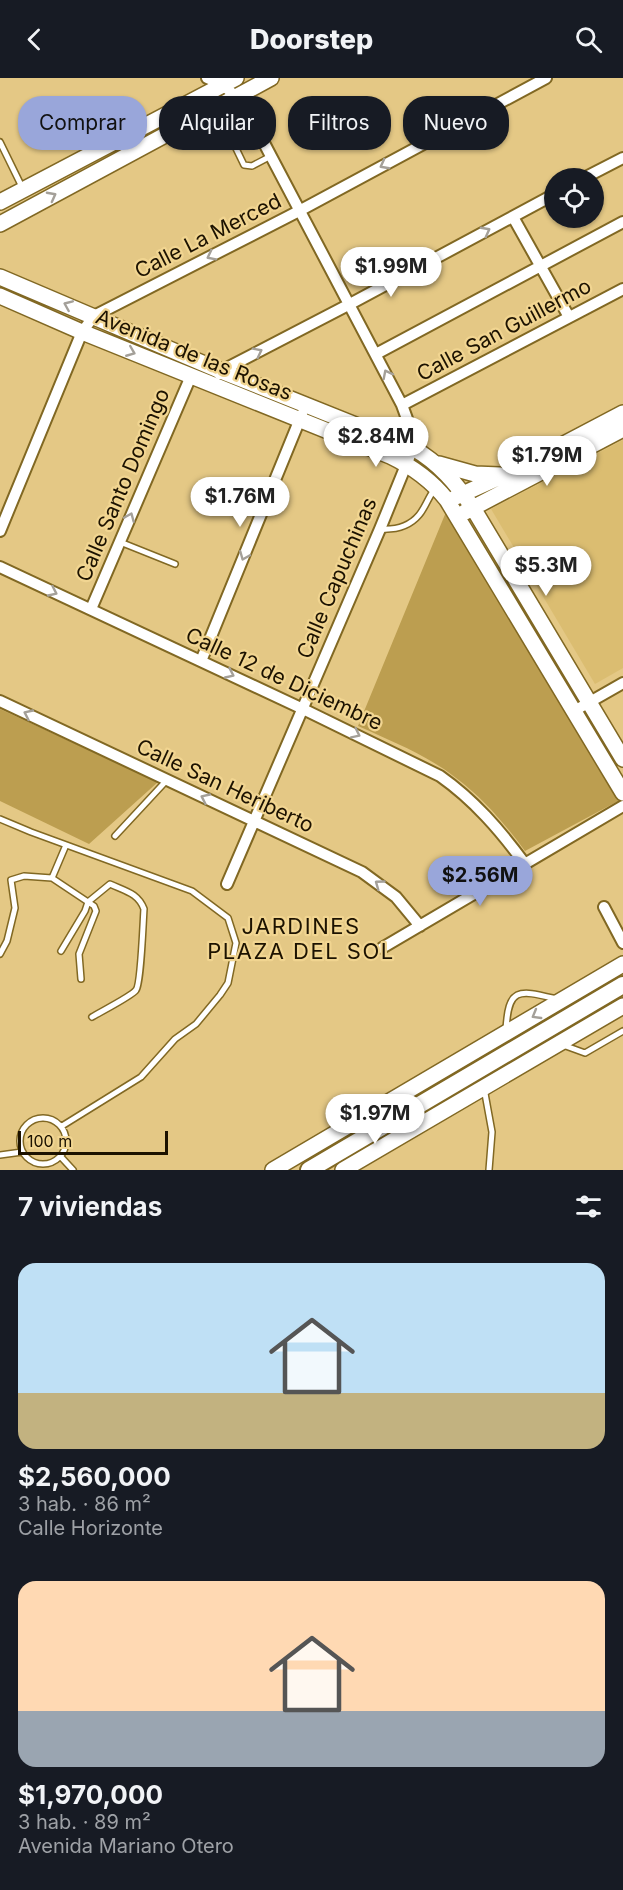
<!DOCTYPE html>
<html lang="es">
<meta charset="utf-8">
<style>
body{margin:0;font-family:Inter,sans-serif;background:#20242c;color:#f1f3f6;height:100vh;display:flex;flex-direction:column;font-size:22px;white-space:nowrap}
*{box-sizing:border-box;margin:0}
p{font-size:20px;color:#9ea1a6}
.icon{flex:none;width:33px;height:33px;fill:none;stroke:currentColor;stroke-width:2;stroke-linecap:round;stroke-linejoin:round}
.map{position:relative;height:1092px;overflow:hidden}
.drawer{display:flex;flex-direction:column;background:#171b24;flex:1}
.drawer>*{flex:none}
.banner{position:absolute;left:18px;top:18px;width:588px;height:54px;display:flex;gap:12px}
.controls{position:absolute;left:544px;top:90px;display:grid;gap:12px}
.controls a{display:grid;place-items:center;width:60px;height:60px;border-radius:50%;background:#171b24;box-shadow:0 2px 4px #0004;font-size:30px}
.scale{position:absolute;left:18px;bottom:15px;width:150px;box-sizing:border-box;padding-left:6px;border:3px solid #1c1200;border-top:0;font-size:16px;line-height:21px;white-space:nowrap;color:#1c1200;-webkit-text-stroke:4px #f1d591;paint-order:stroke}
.price{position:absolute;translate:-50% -51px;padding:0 14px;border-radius:21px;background:#fff;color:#222;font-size:20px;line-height:39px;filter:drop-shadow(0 2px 3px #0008)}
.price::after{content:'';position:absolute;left:50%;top:36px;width:18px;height:14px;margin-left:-9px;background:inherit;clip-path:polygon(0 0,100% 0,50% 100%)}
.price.selected{background:#99a6da;color:#111}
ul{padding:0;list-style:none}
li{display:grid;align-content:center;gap:12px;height:318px;padding:0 18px}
li span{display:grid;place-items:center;height:186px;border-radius:18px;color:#555}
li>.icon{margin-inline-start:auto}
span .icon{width:108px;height:108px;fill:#fffc;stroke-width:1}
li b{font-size:26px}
h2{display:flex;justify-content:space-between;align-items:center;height:72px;padding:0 18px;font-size:26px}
.tag{padding:0 21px;border-radius:24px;background:#171b24;box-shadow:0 2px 4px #0004;font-size:21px;line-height:54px}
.tag.selected{background:#99a6da;color:#111}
header{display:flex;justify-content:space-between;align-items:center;height:78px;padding:0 18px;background:#171b24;font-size:27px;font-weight:800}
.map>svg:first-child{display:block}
</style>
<header><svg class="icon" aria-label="back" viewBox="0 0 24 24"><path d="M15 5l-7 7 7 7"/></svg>Doorstep<svg class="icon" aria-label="search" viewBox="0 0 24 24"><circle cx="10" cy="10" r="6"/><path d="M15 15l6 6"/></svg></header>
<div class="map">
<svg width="623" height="1092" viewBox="0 0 623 1092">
<rect width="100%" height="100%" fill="#e4c885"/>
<!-- built -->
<path fill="#dbbd71" d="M623,362V590L595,606L491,431Z"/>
<!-- green -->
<path fill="#bc9e50" d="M446,434L620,722L525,773C505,746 483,720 456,700C427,677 391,663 358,648Z
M0,631L158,704L89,766L0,723Z"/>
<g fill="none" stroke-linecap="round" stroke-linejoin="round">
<defs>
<path id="lane" d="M217,31L244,87L252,88L271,78
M0,64L23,111
M380,451C395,452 409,449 419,437C425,430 428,420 434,412
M120,464L175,486
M0,741L31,754L192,813L228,840L236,865L228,905L220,917L196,946L175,961L141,999L62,1048
M115,758L167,702
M52,800L88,824L85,833L61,873
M0,876L7,863L15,830L11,802L24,798L52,800L66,767
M81,901L79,876L96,833L94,828L88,824L110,806C125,813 138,815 144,831C143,844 141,906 136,912C132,918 100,934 92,939
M506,953C508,908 519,912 557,921
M563,967L585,975L623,953
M484,1010L492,1054L489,1092
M20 1063a23 23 0 1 1 46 0a23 23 0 1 1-46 0Z
M0,1077L22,1074
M61,1079L73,1092"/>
<path id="street" d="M207,0L223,7L243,25L402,327L410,349L413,370L380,451L227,806
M584,100L623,80
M513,139L569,239
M376,276L623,144
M219,296L221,293L350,226L555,116
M402,327L623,211
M0,453L82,254L94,238L299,133L546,0
M0,489L303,631L440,698C474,722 500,752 525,786
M91,531L191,298
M201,583L302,336
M0,623L362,794L396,819L420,848
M574,633L623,605
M604,829L623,865
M382,870L623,728"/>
<path id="secondary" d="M0,124L236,0
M0,146L271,0
M0,199L221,293L413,370C439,385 456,405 473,430L623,681
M0,218L82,254L390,378C413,389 431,402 447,422L623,715
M439,386L475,396L500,397
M456,419L509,395L623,335
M465,434L623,351
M273,1092L623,886
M343,1092L623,928"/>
<path id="primary" d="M309,1092L623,907"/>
</defs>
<!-- lane casing -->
<use href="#lane" stroke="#816823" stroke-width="8"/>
<!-- street casing -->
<use href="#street" stroke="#816823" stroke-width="14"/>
<!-- secondary casing -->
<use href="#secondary" stroke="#816823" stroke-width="18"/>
<!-- primary casing -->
<use href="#primary" stroke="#816823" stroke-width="20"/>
<!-- lane -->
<use href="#lane" stroke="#fff" stroke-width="5"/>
<!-- street -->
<use href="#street" stroke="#fff" stroke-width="10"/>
<!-- secondary -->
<use href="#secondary" stroke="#fff" stroke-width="15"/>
<!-- primary -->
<use href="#primary" stroke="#fff" stroke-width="16"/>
</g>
<!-- one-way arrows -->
<defs><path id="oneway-chevron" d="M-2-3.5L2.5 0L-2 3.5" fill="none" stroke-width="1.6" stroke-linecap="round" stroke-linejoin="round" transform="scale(1.5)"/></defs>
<g stroke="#a4a099">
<use href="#oneway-chevron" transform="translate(384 87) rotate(152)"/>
<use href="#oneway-chevron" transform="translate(52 118) rotate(-28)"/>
<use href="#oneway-chevron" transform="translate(486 153) rotate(-28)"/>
<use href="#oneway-chevron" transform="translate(211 178) rotate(153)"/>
<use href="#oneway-chevron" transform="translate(68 227) rotate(-157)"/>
<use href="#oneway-chevron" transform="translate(131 274) rotate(22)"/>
<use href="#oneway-chevron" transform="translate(258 274) rotate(-27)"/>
<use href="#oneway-chevron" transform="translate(387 296) rotate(-117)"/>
<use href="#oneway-chevron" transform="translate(130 439) rotate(-67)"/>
<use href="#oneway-chevron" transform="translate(244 478) rotate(112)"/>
<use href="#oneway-chevron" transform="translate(53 514) rotate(25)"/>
<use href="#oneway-chevron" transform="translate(230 596) rotate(25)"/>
<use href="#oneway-chevron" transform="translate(28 636) rotate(-155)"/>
<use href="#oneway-chevron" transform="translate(356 656) rotate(26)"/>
<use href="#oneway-chevron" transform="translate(205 720) rotate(-155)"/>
<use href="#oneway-chevron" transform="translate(379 806) rotate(-144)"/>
<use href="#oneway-chevron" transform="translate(536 937) rotate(150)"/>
</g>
<g text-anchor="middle" stroke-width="4.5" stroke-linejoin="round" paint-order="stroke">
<!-- street labels -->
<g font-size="21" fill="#1c1200" stroke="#f1d591">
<text transform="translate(208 158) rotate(-27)" y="7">Calle La Merced</text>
<text transform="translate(504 252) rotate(-28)" y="7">Calle San Guillermo</text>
<text transform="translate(194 277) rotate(22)" y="7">Avenida de las Rosas</text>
<text transform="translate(123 407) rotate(-67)" y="7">Calle Santo Domingo</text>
<text transform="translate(337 500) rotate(-67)" y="7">Calle Capuchinas</text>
<text transform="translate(284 601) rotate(25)" y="7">Calle 12 de Diciembre</text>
<text transform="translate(225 708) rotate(25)" y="7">Calle San Heriberto</text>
</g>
<!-- neighbourhood labels -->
<g font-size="22" letter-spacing="1.5" fill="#1c1200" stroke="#f1d591">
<text x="301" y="856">JARDINES<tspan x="301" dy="25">PLAZA DEL SOL</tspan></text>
</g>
</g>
</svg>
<div class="controls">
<a><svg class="icon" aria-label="locate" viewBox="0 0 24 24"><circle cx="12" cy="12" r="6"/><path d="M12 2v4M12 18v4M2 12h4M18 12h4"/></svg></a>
</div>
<div class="scale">100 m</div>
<b class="price" style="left:391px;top:220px">$1.99M</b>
<b class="price" style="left:376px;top:390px">$2.84M</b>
<b class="price" style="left:547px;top:409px">$1.79M</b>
<b class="price" style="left:240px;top:450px">$1.76M</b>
<b class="price" style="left:546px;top:519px">$5.3M</b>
<b class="price selected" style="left:480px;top:829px">$2.56M</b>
<b class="price" style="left:375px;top:1067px">$1.97M</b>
<div class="banner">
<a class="tag selected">Comprar</a>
<a class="tag">Alquilar</a>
<a class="tag">Filtros</a>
<a class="tag">Nuevo</a>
</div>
</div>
<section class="drawer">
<h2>7 viviendas<svg class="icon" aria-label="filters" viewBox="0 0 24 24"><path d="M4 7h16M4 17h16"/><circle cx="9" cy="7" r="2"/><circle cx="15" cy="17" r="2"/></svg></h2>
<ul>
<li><span style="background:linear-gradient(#bfe0f5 70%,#c2b280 0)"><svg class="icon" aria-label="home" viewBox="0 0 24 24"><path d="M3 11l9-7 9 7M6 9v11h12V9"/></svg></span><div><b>$2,560,000</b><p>3 hab. · 86 m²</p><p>Calle Horizonte</p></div></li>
<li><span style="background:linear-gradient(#ffd9b3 70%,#9aa5b1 0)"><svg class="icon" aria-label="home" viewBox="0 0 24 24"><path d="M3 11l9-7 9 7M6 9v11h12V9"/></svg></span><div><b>$1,970,000</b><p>3 hab. · 89 m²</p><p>Avenida Mariano Otero</p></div></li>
</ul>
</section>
